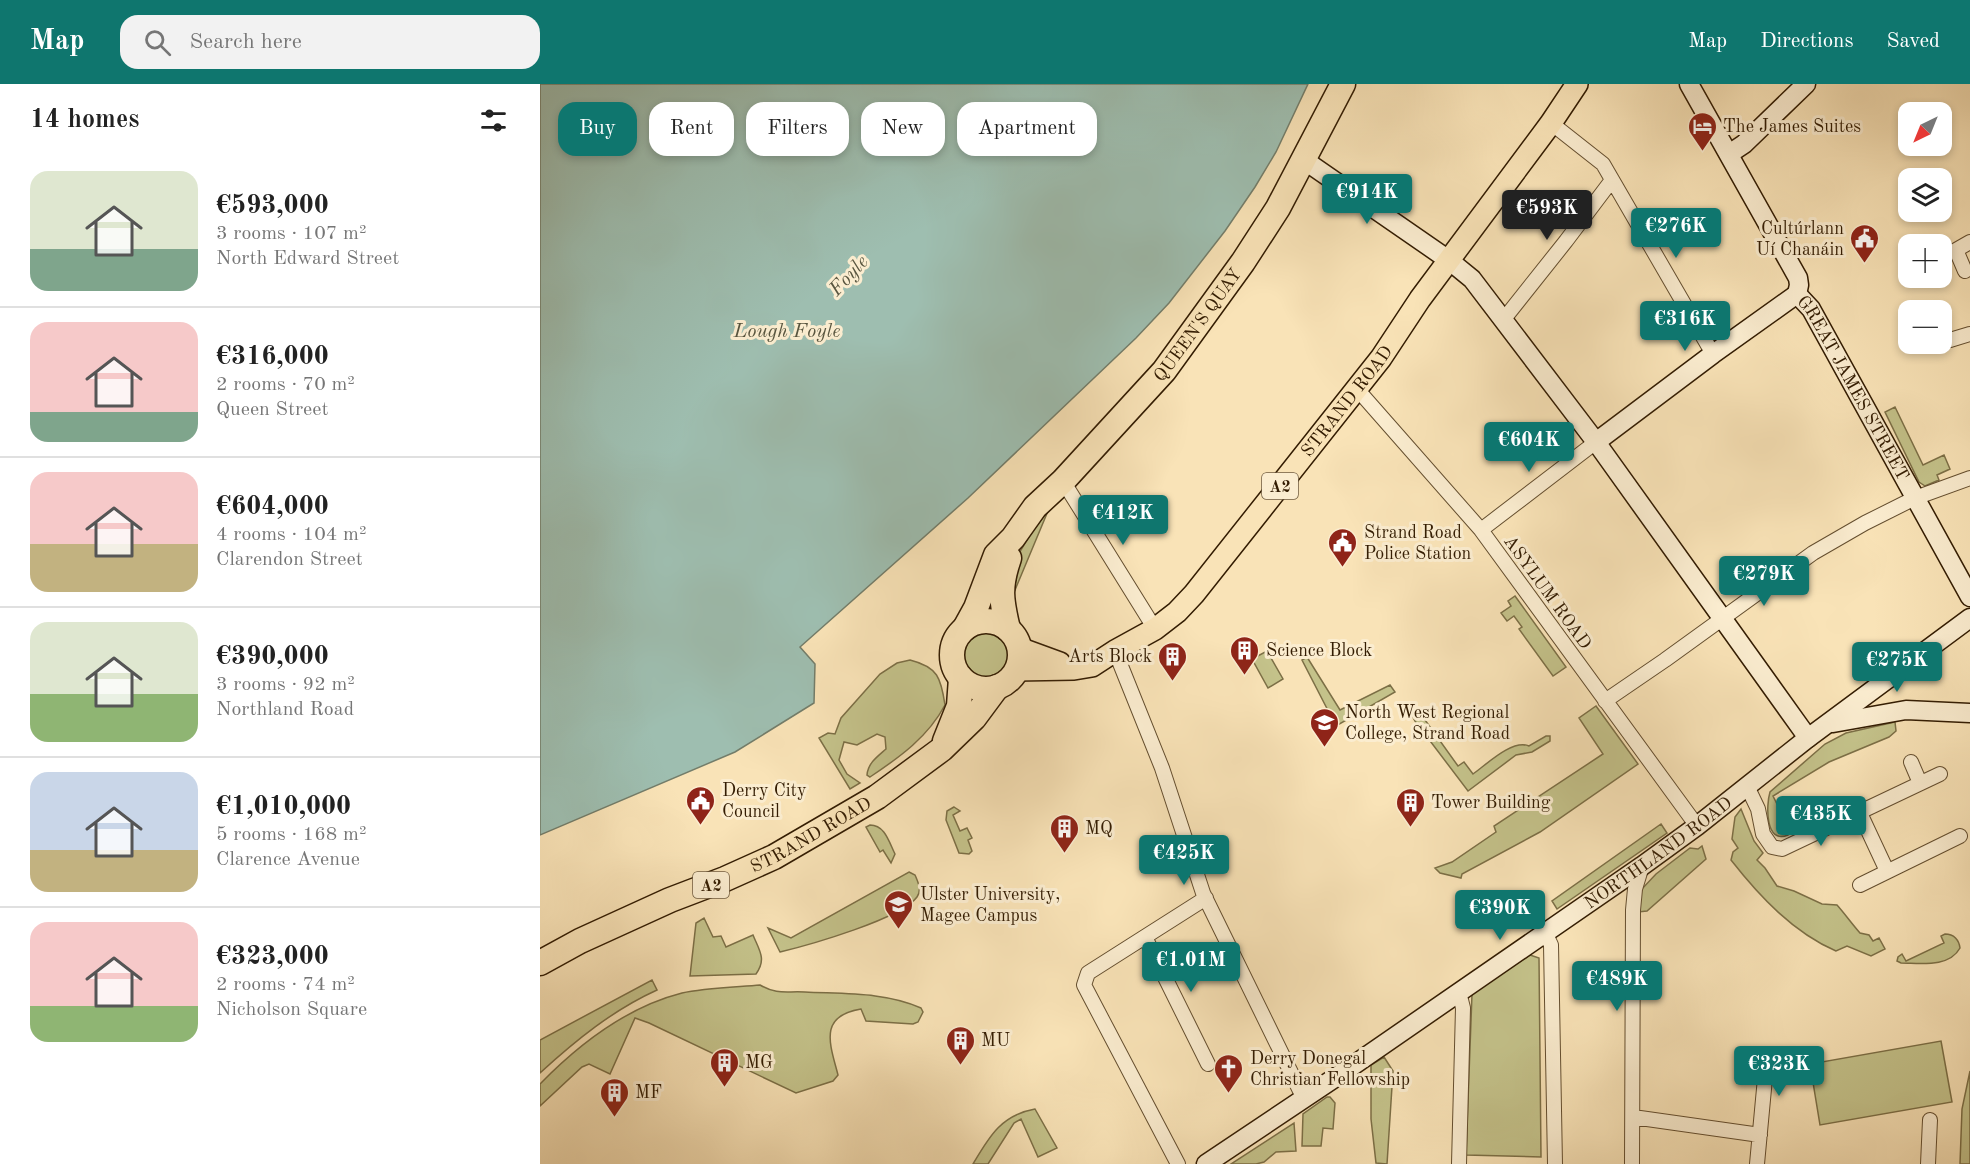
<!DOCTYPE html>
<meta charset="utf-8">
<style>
body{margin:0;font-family:"Old Standard TT",serif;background:#f2f2f2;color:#222;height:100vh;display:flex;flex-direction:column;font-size:22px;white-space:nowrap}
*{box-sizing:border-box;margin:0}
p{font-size:20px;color:#767676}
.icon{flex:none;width:33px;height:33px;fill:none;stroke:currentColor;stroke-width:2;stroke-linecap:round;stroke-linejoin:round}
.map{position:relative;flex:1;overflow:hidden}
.panel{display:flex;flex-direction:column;background:#fff;width:540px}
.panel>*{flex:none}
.top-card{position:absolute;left:18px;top:18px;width:570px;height:54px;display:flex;gap:12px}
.needle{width:39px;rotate:223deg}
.fabs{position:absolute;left:1358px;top:18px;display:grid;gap:12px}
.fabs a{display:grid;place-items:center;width:54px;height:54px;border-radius:12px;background:#fff;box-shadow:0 3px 9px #0003;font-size:30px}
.price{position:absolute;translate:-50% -51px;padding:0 14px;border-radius:6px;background:#0f766e;color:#fff;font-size:20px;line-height:39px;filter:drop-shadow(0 2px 3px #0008)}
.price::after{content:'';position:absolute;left:50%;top:36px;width:18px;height:14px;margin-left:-9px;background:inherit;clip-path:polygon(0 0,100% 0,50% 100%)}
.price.on{background:#222;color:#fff}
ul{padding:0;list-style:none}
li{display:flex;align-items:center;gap:18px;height:150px;padding:0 30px}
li+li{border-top:2px solid #e0e0e0}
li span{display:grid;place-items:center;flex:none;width:168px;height:120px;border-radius:18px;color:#555}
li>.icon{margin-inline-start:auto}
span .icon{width:72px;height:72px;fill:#fffc;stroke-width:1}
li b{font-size:26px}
h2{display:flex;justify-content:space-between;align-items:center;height:72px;padding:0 30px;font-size:26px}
.chip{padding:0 21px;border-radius:18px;background:#fff;box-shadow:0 3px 9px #0003;font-size:21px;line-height:54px}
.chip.on{background:#0f766e;color:#fff}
header{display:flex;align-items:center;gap:36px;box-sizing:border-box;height:84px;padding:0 30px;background:#0f766e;color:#fff}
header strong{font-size:28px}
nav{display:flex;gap:33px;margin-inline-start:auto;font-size:21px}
.search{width:420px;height:54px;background:#f2f2f2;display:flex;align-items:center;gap:15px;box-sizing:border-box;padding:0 21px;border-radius:18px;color:#767676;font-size:22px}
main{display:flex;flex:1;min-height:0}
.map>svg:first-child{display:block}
</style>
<header>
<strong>Map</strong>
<div class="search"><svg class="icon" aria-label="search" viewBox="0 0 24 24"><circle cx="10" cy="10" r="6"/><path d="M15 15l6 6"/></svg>Search here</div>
<nav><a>Map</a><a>Directions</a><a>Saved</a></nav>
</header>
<main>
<section class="panel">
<h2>14 homes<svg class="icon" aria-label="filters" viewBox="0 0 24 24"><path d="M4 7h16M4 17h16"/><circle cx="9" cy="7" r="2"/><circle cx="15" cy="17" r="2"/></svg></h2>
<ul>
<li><span style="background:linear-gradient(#dfe7d0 65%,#7fa58c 0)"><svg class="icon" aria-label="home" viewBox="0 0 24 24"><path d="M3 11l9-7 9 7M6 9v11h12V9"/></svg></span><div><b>€593,000</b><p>3 rooms · 107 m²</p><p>North Edward Street</p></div></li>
<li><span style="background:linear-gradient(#f6c9c9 75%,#7fa58c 0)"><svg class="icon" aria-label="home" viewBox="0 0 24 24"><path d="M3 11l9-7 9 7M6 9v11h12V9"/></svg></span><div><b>€316,000</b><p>2 rooms · 70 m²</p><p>Queen Street</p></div></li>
<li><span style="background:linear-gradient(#f6c9c9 60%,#c2b280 0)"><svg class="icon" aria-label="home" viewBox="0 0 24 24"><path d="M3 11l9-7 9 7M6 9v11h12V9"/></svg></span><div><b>€604,000</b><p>4 rooms · 104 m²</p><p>Clarendon Street</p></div></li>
<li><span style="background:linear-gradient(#dfe7d0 60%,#8fb573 0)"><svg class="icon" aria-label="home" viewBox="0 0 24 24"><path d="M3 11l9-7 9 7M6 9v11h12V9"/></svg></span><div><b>€390,000</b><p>3 rooms · 92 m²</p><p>Northland Road</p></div></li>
<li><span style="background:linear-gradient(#c9d6e8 65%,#c2b280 0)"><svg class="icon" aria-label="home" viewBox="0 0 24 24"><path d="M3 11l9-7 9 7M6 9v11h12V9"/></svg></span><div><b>€1,010,000</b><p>5 rooms · 168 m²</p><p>Clarence Avenue</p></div></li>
<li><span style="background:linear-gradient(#f6c9c9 70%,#8fb573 0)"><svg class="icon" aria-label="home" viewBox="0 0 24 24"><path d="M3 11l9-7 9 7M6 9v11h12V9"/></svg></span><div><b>€323,000</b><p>2 rooms · 74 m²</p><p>Nicholson Square</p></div></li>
</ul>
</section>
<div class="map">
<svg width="1430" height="1080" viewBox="0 0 1430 1080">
<rect width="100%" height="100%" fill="#f9e3b7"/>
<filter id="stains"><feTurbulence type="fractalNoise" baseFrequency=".00333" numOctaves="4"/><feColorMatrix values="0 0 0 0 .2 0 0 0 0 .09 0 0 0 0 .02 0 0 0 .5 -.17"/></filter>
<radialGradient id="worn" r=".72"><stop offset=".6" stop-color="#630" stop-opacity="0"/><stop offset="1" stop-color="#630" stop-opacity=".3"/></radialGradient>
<!-- green -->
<path fill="#c4c28a" stroke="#7c6f46" stroke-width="1.5" d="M1355,323L1383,381L1404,371L1410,385L1397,391L1399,396L1385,402L1379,398L1345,328Z
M508,427L475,506L473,508L476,474L493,446Z
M975,512L1026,583L1013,592L979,545L982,543L974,532L967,537L961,529L971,522L968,517Z
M424 571a22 22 0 1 1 44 0a22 22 0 1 1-44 0Z
M727,567L743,595L728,604L712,575Z
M767,573L800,626L850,601L855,608L796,642L762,576Z
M370,576C398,583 401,594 405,621C388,653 360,673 330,693L327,691C328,679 337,673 346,665L345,653L337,650L317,661L304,658L299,676L307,690L320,699L310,705L279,654L288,649L295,650L301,634L340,590L357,579Z
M875,622L918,682L924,678L933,690C946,681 972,655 989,662L1006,652H1010V657L992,668L976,671L928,707L875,637L869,626Z
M1056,622L1098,680L1000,748L922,790L921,794L900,789L895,784L912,778L956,748L954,742L1063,670L1039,634Z
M1355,638L1356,647L1349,653L1289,678L1233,712L1248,742L1245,745L1248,751C1225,761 1226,721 1230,708L1285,660L1306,649Z
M414,723L420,727L413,731L420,747L427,744L432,754L428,756L432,767L429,770L419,769L406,736L407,727Z
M1201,725L1214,757L1223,769L1217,776L1225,784L1237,802L1254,807L1282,820L1297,821C1305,830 1312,840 1320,849L1329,851L1333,857L1339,854L1345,865L1331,872L1307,862L1296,867C1254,849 1220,813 1191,776L1193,768L1198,764L1192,755L1195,733Z
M1121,740L1127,749L1017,825L1012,817Z
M330,741C345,741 349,758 355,770L351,779L343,766L340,768L326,743Z
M1162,762L1166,775L1107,827L1098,828L1100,807L1116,790L1150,764L1158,765Z
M369,788L375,791C378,798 382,806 377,813C361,835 269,861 240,868L228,844L251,854Z
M164,834L173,853L181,852L186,863L213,851C219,866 227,875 216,890L150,892L156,839Z
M1405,850C1414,850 1419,856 1420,864C1409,884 1380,879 1361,879L1357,877L1358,873L1362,870L1366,877L1404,859L1401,852Z
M990,871L999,874L1001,1073L926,1071L932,910Z
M112,896L117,906C73,926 36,956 0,989V956Z
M220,901C238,911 245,907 265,908C303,910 346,908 381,924L383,928L378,938L373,940L326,937L321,925C278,932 290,960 298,991L293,997L256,1009L109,939L95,934L70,990L49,980L42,983L0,1022V1000C39,960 87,923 142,909C163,904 197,903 220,901Z
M1401,957L1412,1018L1280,1041L1270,980Z
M844,973L853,987L847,1080L836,1079L831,1035V981Z
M1430,987V1080H1420L1422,1025Z
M787,1013H790L795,1019L793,1045L783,1044L781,1062H762L763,1030Z
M495,1025L517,1064L498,1073L481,1035L474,1039L448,1080H433C449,1053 461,1031 495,1025Z
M754,1039L756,1067L736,1068L724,1078L716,1080H691Z"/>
<!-- water -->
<path fill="#9ebeb0" stroke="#737d6a" stroke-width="1.5" d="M0,0H768L736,68L715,103L685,147L629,219L596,254L428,414L260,563L275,580L274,619L195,668L0,751Z"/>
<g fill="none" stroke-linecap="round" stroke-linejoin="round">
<defs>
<path id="street" d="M1011,39L1063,80L1173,270
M1425,187L1416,166L1430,158
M964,235L1026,157L1072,96
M1410,256L1430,250
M817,305L941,446L1157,742
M523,397L615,545
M941,446L1056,358
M575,567L622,684L663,809L764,1015
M1065,617L1125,576L1273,469L1325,439L1375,414L1430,394
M1371,678L1380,699
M1207,702L1218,725L1223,750L1232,763L1242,765L1400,690
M1319,727L1347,787
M1320,801L1420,752
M1005,848L1011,861L1015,1080
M605,853L668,980
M916,911L921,916L923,924L919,1080
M1093,1033L1220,1051
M638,1080L544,901L548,889L666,814
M1092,1080L1093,826L1095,805L1102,782
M1217,1080L1225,994L1246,970
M1388,1080L1390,1036"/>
<g id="secondary">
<path d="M1149,0L1258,194L1259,201L1257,210"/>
<path d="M1189,70L1204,60L1266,0"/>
<path d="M764,76L910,177L932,195L1056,358L1268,654"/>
<path id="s1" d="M1257,210L1271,225L1430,513"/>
<path d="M1056,358L1173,270L1257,210"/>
<path d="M1293,639L1366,626L1430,629"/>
<path id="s2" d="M666,1080L808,985L1102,782L1157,742L1268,654L1430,534"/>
</g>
<g id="primary">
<path d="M479,564L520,579"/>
<path id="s3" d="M476,586L534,585L552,582L575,567L615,545L637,528L654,510L841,274L880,215L1011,39L1037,0"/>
</g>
<g id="highway">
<circle cx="446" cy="571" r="34"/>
<path id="s4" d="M425,544L436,524L456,471L473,454L495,423L523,397L624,287L703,178L738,124L803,0"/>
<path d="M468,545C461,516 459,503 469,474"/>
<path d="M405,657L419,622L421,594"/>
<path id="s5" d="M0,879L40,857L130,816L185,795L234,773L337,713L402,665L434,634L457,603"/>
</g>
</defs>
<!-- street casing -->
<use href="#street" stroke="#644e2f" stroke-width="16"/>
<!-- secondary casing -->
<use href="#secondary" stroke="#331c02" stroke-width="21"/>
<!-- primary casing -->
<use href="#primary" stroke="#331c02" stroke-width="24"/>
<!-- highway casing -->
<use href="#highway" stroke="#331c02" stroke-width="27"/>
<!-- street -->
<use href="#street" stroke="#fbedd0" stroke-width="14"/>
<!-- secondary -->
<use href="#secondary" stroke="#fbedd0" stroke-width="18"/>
<!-- primary -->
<use href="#primary" stroke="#f9e3b7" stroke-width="21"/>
<!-- highway -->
<use href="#highway" stroke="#f9e3b7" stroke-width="24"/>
</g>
<!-- icons -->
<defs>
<symbol id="hotel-pin" viewBox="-11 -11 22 30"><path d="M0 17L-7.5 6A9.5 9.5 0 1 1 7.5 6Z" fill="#8f2418" stroke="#fbedd0"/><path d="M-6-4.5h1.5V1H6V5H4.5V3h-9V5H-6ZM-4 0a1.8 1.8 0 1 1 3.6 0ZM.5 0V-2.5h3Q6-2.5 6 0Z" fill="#fff"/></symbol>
<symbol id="civic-pin" viewBox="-11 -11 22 30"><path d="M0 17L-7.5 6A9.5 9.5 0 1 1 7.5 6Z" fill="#8f2418" stroke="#fbedd0"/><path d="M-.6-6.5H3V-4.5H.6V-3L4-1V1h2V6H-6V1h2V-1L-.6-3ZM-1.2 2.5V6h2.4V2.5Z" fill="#fff"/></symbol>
<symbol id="building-pin" viewBox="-11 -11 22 30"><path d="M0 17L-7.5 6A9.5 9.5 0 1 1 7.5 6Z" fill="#8f2418" stroke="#fbedd0"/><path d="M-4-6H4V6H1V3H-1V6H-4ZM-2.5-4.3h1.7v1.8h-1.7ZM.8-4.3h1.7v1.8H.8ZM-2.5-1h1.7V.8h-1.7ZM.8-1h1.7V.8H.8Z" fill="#fff"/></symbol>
<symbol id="university-pin" viewBox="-11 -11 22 30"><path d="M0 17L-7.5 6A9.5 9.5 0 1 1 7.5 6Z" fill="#8f2418" stroke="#fbedd0"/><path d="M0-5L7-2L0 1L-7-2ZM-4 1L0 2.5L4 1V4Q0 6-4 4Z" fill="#fff"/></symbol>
<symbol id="church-pin" viewBox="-11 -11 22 30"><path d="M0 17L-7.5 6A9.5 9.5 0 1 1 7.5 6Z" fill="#8f2418" stroke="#fbedd0"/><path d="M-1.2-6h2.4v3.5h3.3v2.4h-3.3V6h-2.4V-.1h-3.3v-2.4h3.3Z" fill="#fff"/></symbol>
</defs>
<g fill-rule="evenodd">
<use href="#hotel-pin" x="1146" y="26" width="33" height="45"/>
<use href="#civic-pin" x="1308" y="138" width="33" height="45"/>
<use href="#civic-pin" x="786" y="442" width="33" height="45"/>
<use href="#building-pin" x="688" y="550" width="33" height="45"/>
<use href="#building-pin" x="616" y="556" width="33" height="45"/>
<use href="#university-pin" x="768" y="622" width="33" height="45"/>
<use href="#civic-pin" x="144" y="700" width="33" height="45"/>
<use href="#building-pin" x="854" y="702" width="33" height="45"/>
<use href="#building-pin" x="508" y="728" width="33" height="45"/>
<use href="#university-pin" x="342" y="804" width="33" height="45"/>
<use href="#building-pin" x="404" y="940" width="33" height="45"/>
<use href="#building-pin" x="168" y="962" width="33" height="45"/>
<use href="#church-pin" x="672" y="968" width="33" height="45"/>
<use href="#building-pin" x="58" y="992" width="33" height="45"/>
</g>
<g text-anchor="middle" stroke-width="6" stroke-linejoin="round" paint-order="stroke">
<!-- shield labels -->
<g fill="#fbedd0" stroke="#6f5b40" stroke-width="1.5">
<rect x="722" y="389" width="36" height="26" rx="4.5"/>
<rect x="153" y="788" width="36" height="26" rx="4.5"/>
</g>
<g font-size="16" font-weight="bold" fill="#331c02">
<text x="740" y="408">A2</text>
<text x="171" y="807">A2</text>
</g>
<!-- poi labels -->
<g font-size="18" fill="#331c02" stroke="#fbedd0" text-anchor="start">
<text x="1183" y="48">The James Suites</text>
<text x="1304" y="150" text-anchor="end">Cultúrlann<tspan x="1304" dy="21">Uí Chanáin</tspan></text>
<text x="824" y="454">Strand Road<tspan x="824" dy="21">Police Station</tspan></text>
<text x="726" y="572">Science Block</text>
<text x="612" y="578" text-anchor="end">Arts Block</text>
<text x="805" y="634">North West Regional<tspan x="805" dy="21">College, Strand Road</tspan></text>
<text x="182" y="712">Derry City<tspan x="182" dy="21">Council</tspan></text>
<text x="891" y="724">Tower Building</text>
<text x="545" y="750">MQ</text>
<text x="380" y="816">Ulster University,<tspan x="380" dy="21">Magee Campus</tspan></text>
<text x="441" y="962">MU</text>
<text x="710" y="980">Derry Donegal<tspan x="710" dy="21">Christian Fellowship</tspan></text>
<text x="205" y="984">MG</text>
<text x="95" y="1014">MF</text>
</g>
<!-- street labels -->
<g font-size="18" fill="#331c02" stroke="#fbedd0">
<text dy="6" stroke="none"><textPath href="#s4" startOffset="386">QUEEN'S QUAY</textPath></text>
<text dy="6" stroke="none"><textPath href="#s1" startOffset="110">GREAT JAMES STREET</textPath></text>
<text dy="6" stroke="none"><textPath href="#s3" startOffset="448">STRAND ROAD</textPath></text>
<text transform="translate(1008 508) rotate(54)" y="6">ASYLUM ROAD</text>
<text dy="6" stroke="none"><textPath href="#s5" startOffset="300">STRAND ROAD</textPath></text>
<text dy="6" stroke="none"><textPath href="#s2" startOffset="549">NORTHLAND ROAD</textPath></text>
</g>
<!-- water labels -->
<g font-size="20" font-style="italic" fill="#58553f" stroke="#fbedd0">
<text transform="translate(308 191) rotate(-47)" y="7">Foyle</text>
<text x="247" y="253">Lough Foyle</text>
</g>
</g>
<rect width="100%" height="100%" filter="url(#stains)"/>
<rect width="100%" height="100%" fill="url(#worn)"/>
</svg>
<div class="fabs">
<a><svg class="needle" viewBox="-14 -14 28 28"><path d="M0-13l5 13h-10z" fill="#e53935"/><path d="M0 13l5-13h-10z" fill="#767676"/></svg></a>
<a><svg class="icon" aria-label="layers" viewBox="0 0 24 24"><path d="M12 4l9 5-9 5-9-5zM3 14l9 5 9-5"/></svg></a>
<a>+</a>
<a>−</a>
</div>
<b class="price" style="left:827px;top:141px">€914K</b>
<b class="price on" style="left:1007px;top:157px">€593K</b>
<b class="price" style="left:1136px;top:175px">€276K</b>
<b class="price" style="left:1145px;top:268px">€316K</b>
<b class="price" style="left:989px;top:389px">€604K</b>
<b class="price" style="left:583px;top:462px">€412K</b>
<b class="price" style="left:1224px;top:523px">€279K</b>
<b class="price" style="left:1357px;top:609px">€275K</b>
<b class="price" style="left:1281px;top:763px">€435K</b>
<b class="price" style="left:644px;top:802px">€425K</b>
<b class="price" style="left:960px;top:857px">€390K</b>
<b class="price" style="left:651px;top:909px">€1.01M</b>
<b class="price" style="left:1077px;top:928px">€489K</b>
<b class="price" style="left:1239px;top:1013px">€323K</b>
<div class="top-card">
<a class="chip on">Buy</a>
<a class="chip">Rent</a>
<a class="chip">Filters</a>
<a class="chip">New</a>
<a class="chip">Apartment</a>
</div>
</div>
</main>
